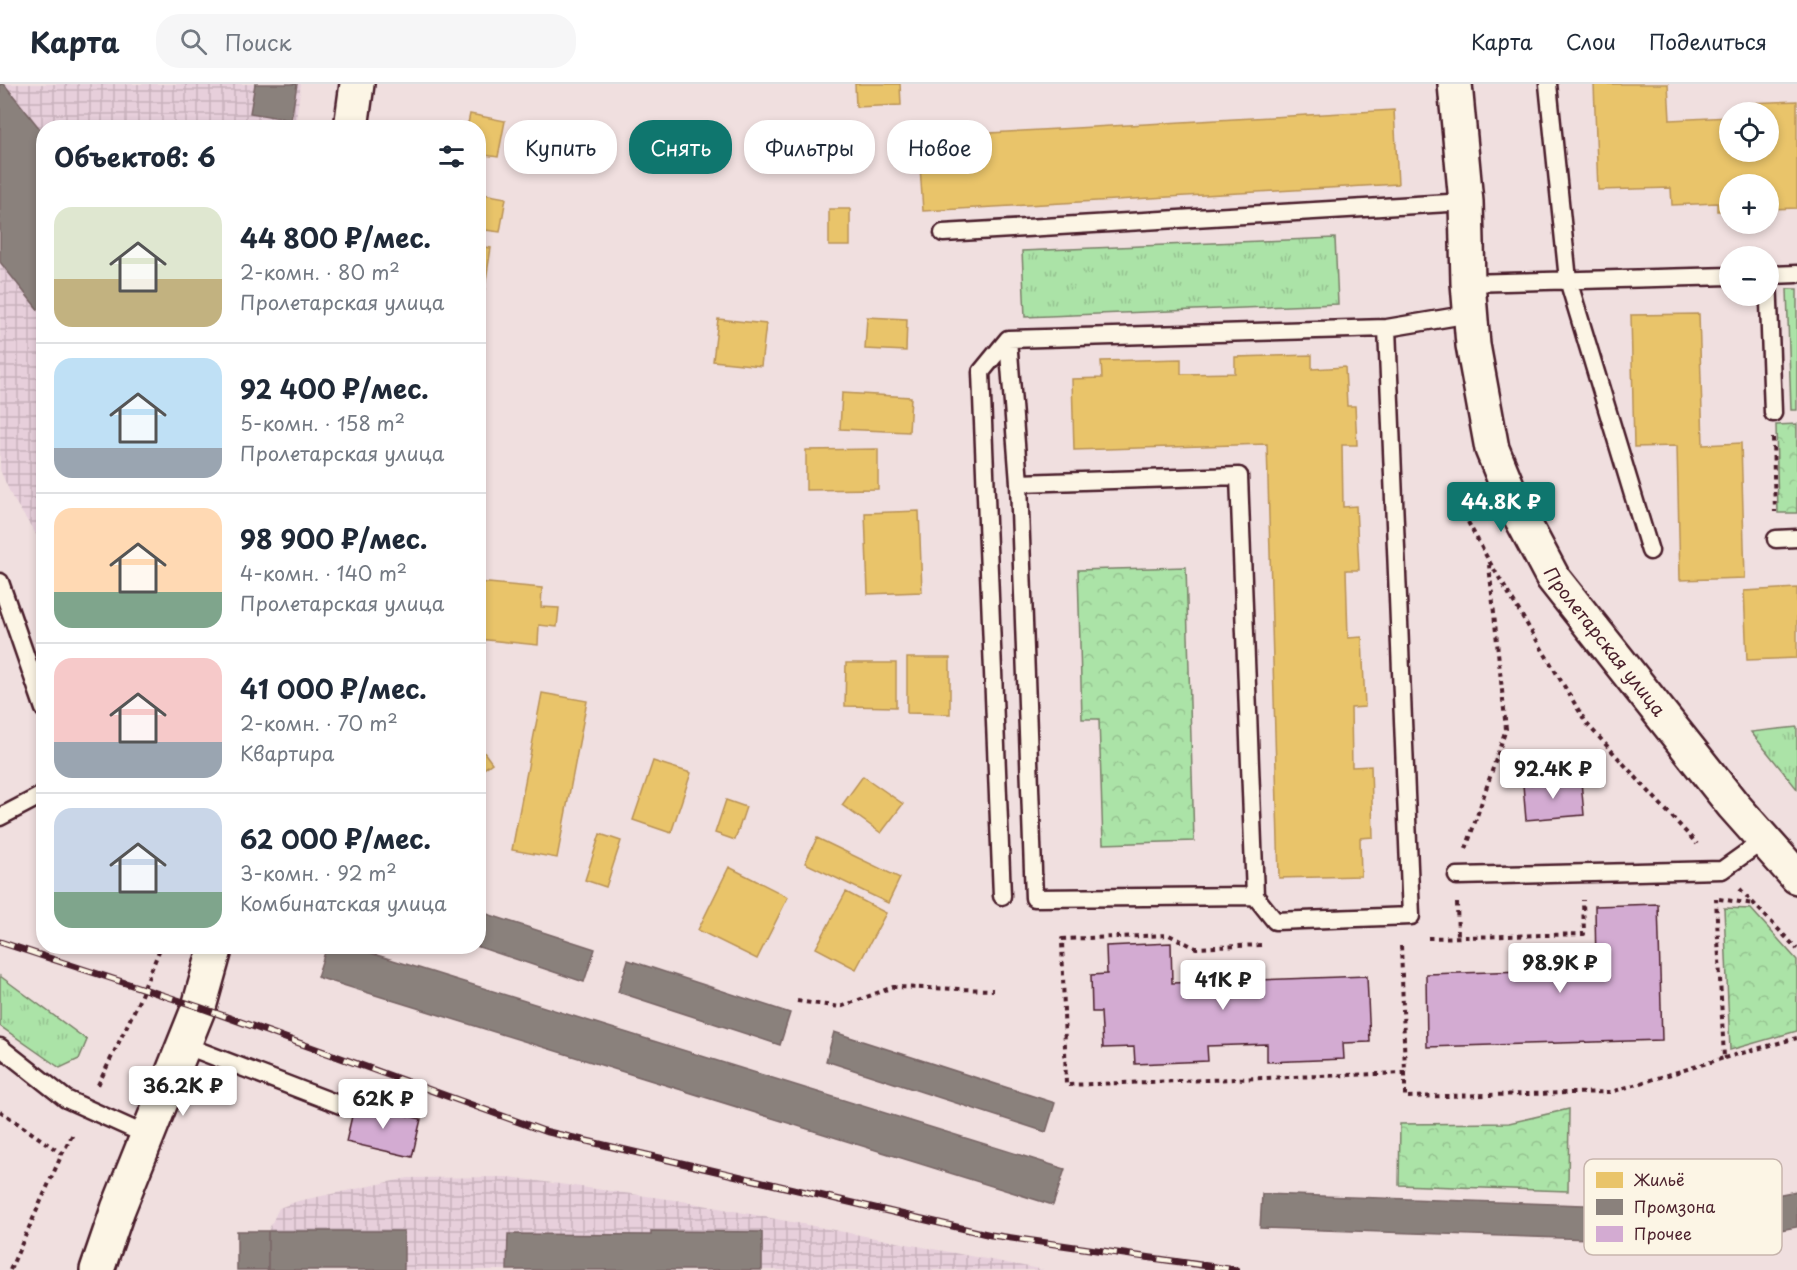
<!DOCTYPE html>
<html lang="ru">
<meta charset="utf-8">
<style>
body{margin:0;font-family:"Playpen Sans",sans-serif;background:#f6f6f7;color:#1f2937;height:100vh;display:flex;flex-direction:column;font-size:22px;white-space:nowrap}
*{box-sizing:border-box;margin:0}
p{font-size:20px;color:#747a83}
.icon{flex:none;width:33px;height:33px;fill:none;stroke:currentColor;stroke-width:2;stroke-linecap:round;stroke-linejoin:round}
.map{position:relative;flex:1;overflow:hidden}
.details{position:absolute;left:36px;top:36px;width:450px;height:834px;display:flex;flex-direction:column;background:#fff;border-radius:24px;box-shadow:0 3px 9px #0003}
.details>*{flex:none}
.guide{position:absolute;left:504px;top:36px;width:570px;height:54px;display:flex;gap:12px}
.tools{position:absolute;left:1719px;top:18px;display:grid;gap:12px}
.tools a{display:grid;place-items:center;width:60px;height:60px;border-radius:50%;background:#fff;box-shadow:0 3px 9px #0003;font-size:30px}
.price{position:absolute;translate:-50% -51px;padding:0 14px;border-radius:6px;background:#fff;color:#222;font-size:20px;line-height:39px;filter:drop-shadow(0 2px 3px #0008)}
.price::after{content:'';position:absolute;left:50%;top:36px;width:18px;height:14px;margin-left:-9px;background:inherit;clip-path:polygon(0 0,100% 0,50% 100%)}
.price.current{background:#0f766e;color:#fff}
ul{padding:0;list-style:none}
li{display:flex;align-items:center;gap:18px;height:150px;padding:0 18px}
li+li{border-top:2px solid #e0e1e3}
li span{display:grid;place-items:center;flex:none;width:168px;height:120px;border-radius:18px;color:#555}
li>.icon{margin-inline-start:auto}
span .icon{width:72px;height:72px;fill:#fffc;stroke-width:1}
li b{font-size:26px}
h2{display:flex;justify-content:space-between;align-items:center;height:72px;padding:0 18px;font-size:26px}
.chip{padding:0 21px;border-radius:24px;background:#fff;box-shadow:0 3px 9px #0003;font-size:21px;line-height:54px}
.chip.current{background:#0f766e;color:#fff}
header{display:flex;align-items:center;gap:36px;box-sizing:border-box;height:84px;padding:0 30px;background:#fff;border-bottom:2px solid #e0e1e3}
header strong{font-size:28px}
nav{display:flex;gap:33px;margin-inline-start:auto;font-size:21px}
.search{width:420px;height:54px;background:#f6f6f7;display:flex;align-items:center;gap:15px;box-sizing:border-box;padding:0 21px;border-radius:24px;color:#747a83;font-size:22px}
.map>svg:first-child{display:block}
</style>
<header>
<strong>Карта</strong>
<div class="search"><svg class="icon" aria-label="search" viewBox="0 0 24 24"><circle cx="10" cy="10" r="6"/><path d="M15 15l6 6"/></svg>Поиск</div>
<nav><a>Карта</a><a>Слои</a><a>Поделиться</a></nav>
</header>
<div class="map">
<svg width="1797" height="1186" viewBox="0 0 1797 1186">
<defs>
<pattern id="industrial-grid" width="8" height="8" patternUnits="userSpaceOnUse" patternTransform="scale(1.5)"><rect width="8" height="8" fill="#e7cfdb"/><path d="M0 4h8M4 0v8" fill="none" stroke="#c8b1bc"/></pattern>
<pattern id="grass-tufts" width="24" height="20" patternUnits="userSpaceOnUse" patternTransform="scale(1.5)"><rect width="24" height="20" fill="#abe3a7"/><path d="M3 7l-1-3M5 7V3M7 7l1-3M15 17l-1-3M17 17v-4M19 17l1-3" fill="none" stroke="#95c290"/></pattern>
<pattern id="forest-crowns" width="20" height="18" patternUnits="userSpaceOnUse" patternTransform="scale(1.5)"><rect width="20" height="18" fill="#abe3a7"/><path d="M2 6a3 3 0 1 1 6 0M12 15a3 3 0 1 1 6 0" fill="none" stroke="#95c290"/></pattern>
</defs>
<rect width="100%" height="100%" fill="#f0dfdf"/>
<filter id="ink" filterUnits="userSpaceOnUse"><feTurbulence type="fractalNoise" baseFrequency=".0167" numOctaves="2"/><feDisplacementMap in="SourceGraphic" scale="12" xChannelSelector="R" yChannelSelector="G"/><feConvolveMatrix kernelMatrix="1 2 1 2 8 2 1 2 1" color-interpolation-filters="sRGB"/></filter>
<g filter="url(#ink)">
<!-- industrial -->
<path fill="url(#industrial-grid)" d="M0,0H301L295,43L44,44L43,461L12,413L0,386Z
M509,1093L682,1117L1044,1186H268V1147L279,1124L298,1117L408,1094Z"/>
<!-- grass -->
<path fill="url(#grass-tufts)" stroke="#7a8169" stroke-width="1.5" d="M1335,154L1338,220L1025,233L1022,167Z
M1797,643V705L1751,648Z
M0,892L87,956L79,975L60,984L0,942Z"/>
<!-- forest -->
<path fill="url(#forest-crowns)" stroke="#7a8169" stroke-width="1.5" d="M1797,340V429H1778L1776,341Z
M1186,483L1194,757L1103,760L1099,635H1082L1078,486Z
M1724,824L1751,825L1797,876V947L1730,966Z
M1569,1025L1568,1107L1399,1101L1400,1040L1509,1039Z"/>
<!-- pitch -->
<path fill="#abe3a7" stroke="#7a8169" stroke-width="1.5" d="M1787,205H1797V326H1791Z"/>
<!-- homes -->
<path fill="#e9c46a" stroke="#b99257" stroke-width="1.5" d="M855,0H900L901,21L856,23Z
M1594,0H1668L1670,36L1730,33V68H1768V28H1746V19L1797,17V124L1768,125V100H1730V127H1717V119L1672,121L1671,104L1598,106Z
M1394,26L1398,100L923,127L918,53Z
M470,30L505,37L498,73L478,70V44H467Z
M478,109L506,114L500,148L478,145Z
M829,125H850V162H829Z
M478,162L491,164L478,247Z
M1699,230L1703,361L1741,359L1745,494L1680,496L1677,362L1634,363L1631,231Z
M867,233L907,235L906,267L865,265Z
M718,235L766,240L761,282L713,277Z
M1312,271V285L1345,283L1347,322H1355L1357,361H1342L1343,423L1356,422L1359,486H1346L1348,554L1362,553L1365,623L1351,624L1352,683L1371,682L1373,753L1360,754L1361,792L1279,794L1267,360L1074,366L1072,295L1102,294L1101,277L1181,275V290L1235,289V273Z
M842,309L911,313L909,348L840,345Z
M878,365V405L806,406V366Z
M919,427L922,508L868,510L865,429Z
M478,498L542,504L541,523L559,524L557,543L539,541L538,561L478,555Z
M1797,504V574L1747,576L1744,507Z
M907,574H950V630L907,629Z
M846,579H896V623L845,622Z
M542,609L587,617L557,774L512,766Z
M478,660L492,679L478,689Z
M653,677L691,689L671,749L633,736Z
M863,692L903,720L881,749L842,721Z
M726,716L746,723L735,756L715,749Z
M600,750L621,757L606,803L585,796Z
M817,754L900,794L888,819L805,779Z
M729,783L788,813L757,875L698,846Z
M846,808L886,829L856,885L816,864Z"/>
<!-- industry -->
<path fill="#8a817c" stroke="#776464" stroke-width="1.5" d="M0,0H4L44,50V233L0,178Z
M255,0H297L291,36L250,29Z
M478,827L595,865L584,898L476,862H478Z
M327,862H348L1065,1085L1053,1121L317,893Z
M628,876L790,929L780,961L618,908Z
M834,948L1055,1019L1046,1048L826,977Z
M1797,1107V1143L1710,1159L1260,1144L1262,1110L1703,1125Z
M237,1147H268V1186H237Z
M268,1147H404V1186H268Z
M651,1147L762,1148V1186H507L508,1150L651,1151Z"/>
<!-- building -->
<path fill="#d3abd2" stroke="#4a1f2b" stroke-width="1.5" d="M1581,697L1584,731L1526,736L1523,701Z
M1658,820L1662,956L1427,963L1426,890L1596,885L1595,822Z
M1171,859L1172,899L1367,892L1370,958L1343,959L1344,975L1267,978V960L1207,962L1208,977L1135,980L1134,963L1103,964L1101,928H1092L1091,891L1107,890L1106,862Z
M355,1019L421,1035L412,1073L346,1058Z"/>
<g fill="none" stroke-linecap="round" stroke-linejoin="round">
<defs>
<path id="lane" d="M1548,0L1568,196L1650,467
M943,149L1466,118
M1468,199L1730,192
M1008,255L1019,399L1034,814L1255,812L1275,837L1411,832L1387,244
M1773,329L1768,191L1797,190
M1019,399L1239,392L1255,812
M1776,455L1797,454
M0,498L44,625
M0,733L44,710
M1457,792L1722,786L1764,756
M1002,812L981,288L1008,255L1387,244L1470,230
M184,961L343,1022
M0,963L66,1015L148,1052"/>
<path id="street" d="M351,44L357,0
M97,1186L118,1125L199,923L216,862"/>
<g id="secondary">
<path id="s1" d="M1455,0L1466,118L1468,199L1473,261L1492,365L1517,426L1553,494L1733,721L1797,793"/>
</g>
</defs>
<!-- lane casing -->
<use href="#lane" stroke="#4a1f2b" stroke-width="21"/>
<!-- street casing -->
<use href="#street" stroke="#4a1f2b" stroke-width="38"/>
<!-- secondary casing -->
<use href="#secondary" stroke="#4a1f2b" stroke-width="38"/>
<!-- path -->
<path stroke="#4a1f2b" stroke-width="4" stroke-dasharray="4.5 4.5" stroke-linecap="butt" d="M1773,354L1775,428
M1468,438L1489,477L1587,640L1697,760
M1466,765L1506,645L1489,481
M1740,805L1797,865
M1719,815L1754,820
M1457,819L1458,853
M1428,854L1584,850L1583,816
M1261,861L1196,864L1169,851L1062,855L1066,1001L1405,989L1401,860
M797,917L840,923L893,903L993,906
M1724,974L1797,954
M1405,989V1013L1611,1008L1724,974L1716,815
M98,1001L137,921L161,862
M0,1027L62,1070
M10,1186L62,1070L74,1048"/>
<!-- lane -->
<use href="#lane" stroke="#fcf5e5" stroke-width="16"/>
<!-- street -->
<use href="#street" stroke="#fcf5e5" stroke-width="33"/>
<!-- secondary -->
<use href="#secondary" stroke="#fcf5e5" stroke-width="33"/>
<defs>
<path id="rail" d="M0,858L199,923L544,1047L991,1151L1236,1186"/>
</defs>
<!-- rail casing -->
<use href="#rail" stroke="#4a1f2b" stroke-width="7"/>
<!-- rail -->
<use href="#rail" stroke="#fcf5e5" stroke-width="4.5" stroke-dasharray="14" stroke-linecap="butt"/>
</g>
</g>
<g text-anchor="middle" stroke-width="6" stroke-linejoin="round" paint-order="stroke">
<!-- street labels -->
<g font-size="18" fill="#4a1f2b" stroke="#fcf5e5">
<text dy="6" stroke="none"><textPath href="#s1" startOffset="592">Пролетарская улица</textPath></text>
</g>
</g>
<!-- legend -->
<rect x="1584" y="1075" width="198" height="96" rx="9" fill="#fcf5e5" stroke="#c7b5ad" stroke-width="1.5"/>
<rect x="1596" y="1088" width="27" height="16" fill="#e9c46a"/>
<rect x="1596" y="1115" width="27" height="16" fill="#8a817c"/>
<rect x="1596" y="1142" width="27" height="16" fill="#d3abd2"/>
<g font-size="16" fill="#4a1f2b">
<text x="1634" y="1102">Жильё</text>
<text x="1634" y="1129">Промзона</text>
<text x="1634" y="1156">Прочее</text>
</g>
</svg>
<div class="tools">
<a><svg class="icon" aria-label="locate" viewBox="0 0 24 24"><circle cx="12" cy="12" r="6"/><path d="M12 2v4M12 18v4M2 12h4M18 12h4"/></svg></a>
<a>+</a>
<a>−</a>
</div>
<b class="price current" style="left:1501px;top:449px">44.8K ₽</b>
<b class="price" style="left:1553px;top:716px">92.4K ₽</b>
<b class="price" style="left:1560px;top:910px">98.9K ₽</b>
<b class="price" style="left:1223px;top:927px">41K ₽</b>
<b class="price" style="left:183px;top:1033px">36.2K ₽</b>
<b class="price" style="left:383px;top:1046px">62K ₽</b>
<div class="guide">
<a class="chip">Купить</a>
<a class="chip current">Снять</a>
<a class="chip">Фильтры</a>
<a class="chip">Новое</a>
</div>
<section class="details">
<h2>Объектов: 6<svg class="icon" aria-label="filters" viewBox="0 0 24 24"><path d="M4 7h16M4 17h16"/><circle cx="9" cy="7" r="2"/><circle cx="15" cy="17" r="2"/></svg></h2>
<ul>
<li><span style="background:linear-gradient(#dfe7d0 60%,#c2b280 0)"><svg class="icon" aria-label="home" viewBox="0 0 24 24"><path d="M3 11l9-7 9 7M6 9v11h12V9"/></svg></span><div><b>44 800 ₽/мес.</b><p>2-комн. · 80 m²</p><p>Пролетарская улица</p></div></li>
<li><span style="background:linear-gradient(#bfe0f5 75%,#9aa5b1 0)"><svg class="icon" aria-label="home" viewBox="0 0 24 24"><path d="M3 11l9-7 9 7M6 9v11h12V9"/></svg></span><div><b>92 400 ₽/мес.</b><p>5-комн. · 158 m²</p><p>Пролетарская улица</p></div></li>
<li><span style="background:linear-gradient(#ffd9b3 70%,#7fa58c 0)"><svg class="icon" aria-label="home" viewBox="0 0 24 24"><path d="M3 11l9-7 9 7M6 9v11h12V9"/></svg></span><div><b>98 900 ₽/мес.</b><p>4-комн. · 140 m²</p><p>Пролетарская улица</p></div></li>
<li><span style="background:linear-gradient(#f6c9c9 70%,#9aa5b1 0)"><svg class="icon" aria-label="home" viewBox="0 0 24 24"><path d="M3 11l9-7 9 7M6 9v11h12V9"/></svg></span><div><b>41 000 ₽/мес.</b><p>2-комн. · 70 m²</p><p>Квартира</p></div></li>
<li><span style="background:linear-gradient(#c9d6e8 70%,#7fa58c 0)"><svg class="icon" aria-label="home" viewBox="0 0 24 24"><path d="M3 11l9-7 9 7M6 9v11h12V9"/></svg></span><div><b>62 000 ₽/мес.</b><p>3-комн. · 92 m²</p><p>Комбинатская улица</p></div></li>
</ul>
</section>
</div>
